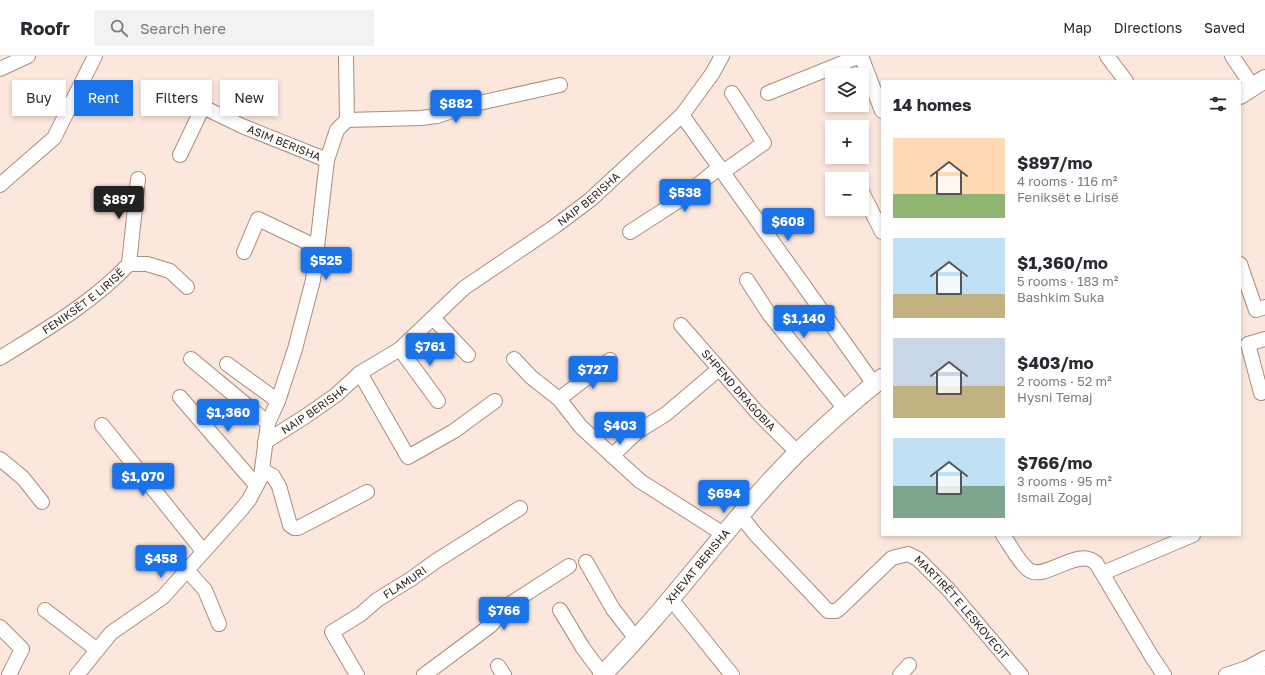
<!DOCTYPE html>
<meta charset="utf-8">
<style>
body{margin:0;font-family:"Golos Text",sans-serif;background:#f2f2f3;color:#2b2b33;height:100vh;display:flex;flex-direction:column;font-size:15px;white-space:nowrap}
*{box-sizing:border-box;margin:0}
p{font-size:13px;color:#7c7c81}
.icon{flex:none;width:22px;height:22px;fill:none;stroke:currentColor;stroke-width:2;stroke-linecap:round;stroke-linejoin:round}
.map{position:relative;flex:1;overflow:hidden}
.panel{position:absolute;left:881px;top:24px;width:360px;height:456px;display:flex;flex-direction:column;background:#fff;border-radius:0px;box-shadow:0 2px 6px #0003}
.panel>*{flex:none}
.guide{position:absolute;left:12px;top:24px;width:380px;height:36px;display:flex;gap:8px}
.controls{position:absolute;left:825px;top:12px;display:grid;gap:8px}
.controls a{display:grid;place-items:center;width:44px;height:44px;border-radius:0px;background:#fff;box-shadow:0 2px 6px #0003;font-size:20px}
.price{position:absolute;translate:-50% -34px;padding:0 9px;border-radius:4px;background:#1a73e8;color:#fff;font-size:13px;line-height:26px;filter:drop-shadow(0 1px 2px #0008)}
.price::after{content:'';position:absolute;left:50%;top:24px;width:12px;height:9px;margin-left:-6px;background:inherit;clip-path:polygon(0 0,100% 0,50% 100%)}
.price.current{background:#222;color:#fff}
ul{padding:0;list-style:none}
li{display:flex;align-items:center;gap:12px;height:100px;padding:0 12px}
li span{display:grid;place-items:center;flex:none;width:112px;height:80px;border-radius:0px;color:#555}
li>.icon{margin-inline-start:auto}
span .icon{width:48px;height:48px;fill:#fffc;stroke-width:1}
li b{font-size:17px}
h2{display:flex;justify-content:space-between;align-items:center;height:48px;padding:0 12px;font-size:17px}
.pill{padding:0 14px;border-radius:0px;background:#fff;box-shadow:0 2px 6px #0003;font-size:14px;line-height:36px}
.pill.current{background:#1a73e8;color:#fff}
header{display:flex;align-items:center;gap:24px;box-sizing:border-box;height:56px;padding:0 20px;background:#fff;border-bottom:1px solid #e1e1e2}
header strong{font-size:19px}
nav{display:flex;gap:22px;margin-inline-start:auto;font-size:14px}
.search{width:280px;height:36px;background:#f2f2f3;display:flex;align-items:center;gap:10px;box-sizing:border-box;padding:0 14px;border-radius:0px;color:#7c7c81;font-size:15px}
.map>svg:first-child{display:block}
</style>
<header>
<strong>Roofr</strong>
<div class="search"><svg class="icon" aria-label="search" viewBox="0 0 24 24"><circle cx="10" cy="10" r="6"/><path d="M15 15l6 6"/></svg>Search here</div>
<nav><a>Map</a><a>Directions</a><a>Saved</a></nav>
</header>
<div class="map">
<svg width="1265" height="619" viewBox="0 0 1265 619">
<rect width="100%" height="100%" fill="#fbe7dc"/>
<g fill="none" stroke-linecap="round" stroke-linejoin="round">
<defs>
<g id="minor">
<path d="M861,0L882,55"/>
<path d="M1107,0L1126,25"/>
<path d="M1232,0L1253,31"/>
<path d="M0,13L28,0"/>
<path d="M768,37L860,0"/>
<path d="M682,59L874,328"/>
<path d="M347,64L421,62L437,60L470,49L560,29"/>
<path id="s1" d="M180,99L203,51L242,70L327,104L317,191"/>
<path d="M327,104L337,74L347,64L346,0"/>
<path d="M723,116L764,87L732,37"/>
<path d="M0,129L54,82L95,0"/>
<path d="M862,136L882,176"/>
<path d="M630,176L678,145L720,111"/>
<path d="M129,208L138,123"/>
<path d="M1240,208L1256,254L1265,251"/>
<path d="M747,224L769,258L845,353"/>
<path d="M433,262L468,299"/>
<path id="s2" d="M681,269L756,355L798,397"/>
<path d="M400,293L438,345"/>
<path id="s3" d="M0,302C45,274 92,247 129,208H147L170,215L187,231"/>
<path d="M191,303L268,367"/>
<path d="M514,303L531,321L559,343L581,371L640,425L725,479"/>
<path d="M227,308L278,345"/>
<path d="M360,317L408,401L454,375L495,345"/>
<path d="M1261,337L1248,288L1265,283"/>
<path d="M180,341L256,429"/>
<path d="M559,343L610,304"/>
<path d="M102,369L203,495"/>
<path id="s4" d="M265,386L306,360L336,339L360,317L400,293L464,232L554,171L590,144L682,59L712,18L722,0"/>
<path d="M612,400L637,376L666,358L719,313"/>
<path d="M0,403L23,422L42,446"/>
<path d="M262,414L273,420L279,430L290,469L294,472H298L367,436"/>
<path id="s5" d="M741,460L756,479L828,555H836L839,553L892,502L908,498L918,503L948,533L1021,619"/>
<path d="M1003,479C1010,489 1020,508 1029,514C1043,524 1071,498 1088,503C1091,503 1094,506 1096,507L1152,601L1164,619"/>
<path d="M586,506L613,553L637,584"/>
<path d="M187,514L205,534L219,568"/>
<path d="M1103,517L1193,479"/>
<path d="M671,543L732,619"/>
<path d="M45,554L96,593"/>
<path d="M560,554L583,592L603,619"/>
<path d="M0,571L22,593L9,619"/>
<path d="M498,610L504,619"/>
<path d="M1247,612L1265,618"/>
<path d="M77,619L111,577L163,541L240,455L249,444L261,421L268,367L278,345L295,293L313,224L317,191L258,163L244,196"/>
<path id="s6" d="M357,619L332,576L361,558L377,544L411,523L436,505L520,452"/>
<path d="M424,619L490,570L510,548L569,510"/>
<path d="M900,619L909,609"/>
<path d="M1226,619L1247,612L1265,602"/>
</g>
<g id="tertiary">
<path d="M1240,39L1265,23"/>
<path id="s7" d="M602,619C672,549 728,466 798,396C825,370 853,345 882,322"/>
</g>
</defs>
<!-- minor casing -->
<use href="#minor" stroke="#ab8c7c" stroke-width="16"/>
<!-- tertiary casing -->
<use href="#tertiary" stroke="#ab8c7c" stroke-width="20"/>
<!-- minor -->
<use href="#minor" stroke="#fff" stroke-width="14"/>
<!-- tertiary -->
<use href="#tertiary" stroke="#fff" stroke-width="18"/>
</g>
<g text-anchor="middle" stroke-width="3" stroke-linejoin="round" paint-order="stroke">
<!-- street labels -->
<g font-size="11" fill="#32251f" stroke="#fbe7dc">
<text dy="4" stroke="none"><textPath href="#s1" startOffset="142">ASIM BERISHA</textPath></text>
<text dy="4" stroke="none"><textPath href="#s4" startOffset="406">NAIP BERISHA</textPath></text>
<text dy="4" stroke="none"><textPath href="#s3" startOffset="101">FENIKSËT E LIRISË</textPath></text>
<text dy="4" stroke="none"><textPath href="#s2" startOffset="87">SHPEND DRAGOBIA</textPath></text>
<text dy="4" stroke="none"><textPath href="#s4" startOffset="59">NAIP BERISHA</textPath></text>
<text dy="4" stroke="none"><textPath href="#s7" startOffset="145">XHEVAT BERISHA</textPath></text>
<text dy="4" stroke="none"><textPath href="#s6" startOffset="138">FLAMURI</textPath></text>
<text dy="4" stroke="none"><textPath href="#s5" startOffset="307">MARTIRËT E LESKOVECIT</textPath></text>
</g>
</g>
</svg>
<div class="controls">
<a><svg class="icon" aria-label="layers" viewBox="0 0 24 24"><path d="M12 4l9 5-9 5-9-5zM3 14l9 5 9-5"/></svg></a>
<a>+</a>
<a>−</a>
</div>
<b class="price" style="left:456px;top:68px">$882</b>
<b class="price" style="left:685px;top:157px">$538</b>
<b class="price current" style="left:119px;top:164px">$897</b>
<b class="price" style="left:788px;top:186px">$608</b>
<b class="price" style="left:326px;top:225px">$525</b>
<b class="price" style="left:804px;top:283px">$1,140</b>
<b class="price" style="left:430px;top:311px">$761</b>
<b class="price" style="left:593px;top:334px">$727</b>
<b class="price" style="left:228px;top:377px">$1,360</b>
<b class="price" style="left:620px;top:390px">$403</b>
<b class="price" style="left:143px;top:441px">$1,070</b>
<b class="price" style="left:724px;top:458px">$694</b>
<b class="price" style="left:161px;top:523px">$458</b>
<b class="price" style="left:504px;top:575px">$766</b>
<div class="guide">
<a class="pill">Buy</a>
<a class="pill current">Rent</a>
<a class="pill">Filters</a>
<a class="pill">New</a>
</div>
<section class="panel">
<h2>14 homes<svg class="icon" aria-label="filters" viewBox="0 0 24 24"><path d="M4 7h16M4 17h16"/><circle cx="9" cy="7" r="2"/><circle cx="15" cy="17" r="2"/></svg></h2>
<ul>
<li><span style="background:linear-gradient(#ffd9b3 70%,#8fb573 0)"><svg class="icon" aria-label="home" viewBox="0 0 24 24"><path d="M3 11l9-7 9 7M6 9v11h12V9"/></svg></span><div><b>$897/mo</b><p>4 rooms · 116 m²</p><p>Feniksët e Lirisë</p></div></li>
<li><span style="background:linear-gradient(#bfe0f5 70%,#c2b280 0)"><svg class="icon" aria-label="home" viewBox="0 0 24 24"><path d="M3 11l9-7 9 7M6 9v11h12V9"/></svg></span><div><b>$1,360/mo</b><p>5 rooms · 183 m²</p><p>Bashkim Suka</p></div></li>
<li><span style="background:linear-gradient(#c9d6e8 60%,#c2b280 0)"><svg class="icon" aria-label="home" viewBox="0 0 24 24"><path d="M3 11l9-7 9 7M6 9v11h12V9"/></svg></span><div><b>$403/mo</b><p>2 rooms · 52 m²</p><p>Hysni Temaj</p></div></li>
<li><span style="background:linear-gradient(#bfe0f5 60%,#7fa58c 0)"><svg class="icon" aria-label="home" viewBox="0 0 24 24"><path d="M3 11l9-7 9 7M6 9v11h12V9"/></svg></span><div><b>$766/mo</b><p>3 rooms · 95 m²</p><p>Ismail Zogaj</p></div></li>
</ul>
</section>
</div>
